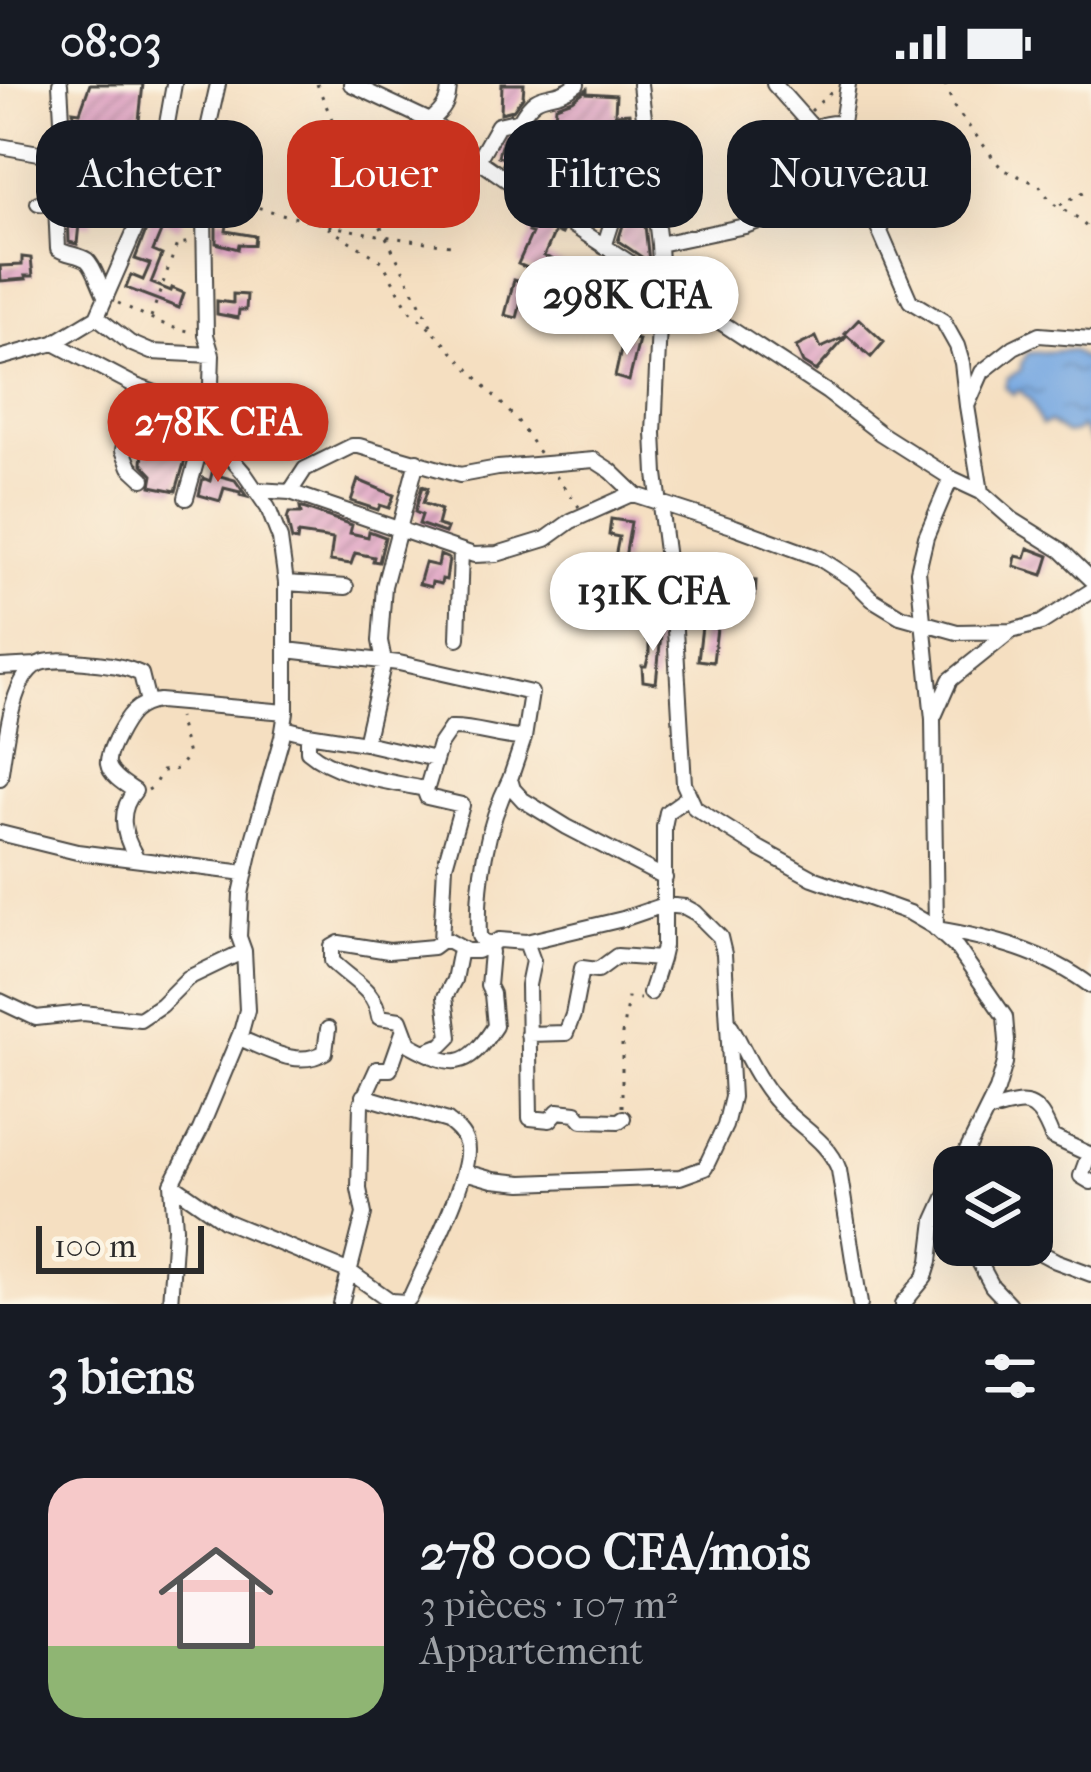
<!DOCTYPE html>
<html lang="fr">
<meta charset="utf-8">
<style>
body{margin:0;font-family:"IM FELL French Canon",serif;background:#20242c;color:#f1f3f6;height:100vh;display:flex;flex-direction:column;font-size:45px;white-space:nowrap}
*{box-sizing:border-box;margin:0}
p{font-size:39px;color:#9ea1a6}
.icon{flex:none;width:66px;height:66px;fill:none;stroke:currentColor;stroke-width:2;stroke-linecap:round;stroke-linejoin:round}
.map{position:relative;height:1220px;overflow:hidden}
.side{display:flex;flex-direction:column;background:#171b24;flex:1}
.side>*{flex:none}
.top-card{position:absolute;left:36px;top:36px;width:1020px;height:108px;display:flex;gap:24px}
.buttons{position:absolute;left:933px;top:1062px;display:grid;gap:24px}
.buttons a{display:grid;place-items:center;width:120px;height:120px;border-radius:24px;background:#171b24;box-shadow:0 12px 48px #0002;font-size:60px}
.scale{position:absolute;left:36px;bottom:30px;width:168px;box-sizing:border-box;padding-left:12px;border:6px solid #2b2b2b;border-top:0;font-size:33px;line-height:42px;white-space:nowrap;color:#2b2b2b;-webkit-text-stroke:9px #fcf5e5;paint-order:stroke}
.price{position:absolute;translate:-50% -102px;padding:0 27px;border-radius:42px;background:#fff;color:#222;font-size:39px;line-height:78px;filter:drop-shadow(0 3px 6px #0008)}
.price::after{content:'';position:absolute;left:50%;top:72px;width:36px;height:27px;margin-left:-18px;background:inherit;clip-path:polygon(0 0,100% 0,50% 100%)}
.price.on{background:#c8321e;color:#fff}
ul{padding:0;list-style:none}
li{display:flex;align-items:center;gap:36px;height:300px;padding:0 48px}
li+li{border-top:3px solid #363941}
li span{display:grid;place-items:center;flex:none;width:336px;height:240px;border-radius:36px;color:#555}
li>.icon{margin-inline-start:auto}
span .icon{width:144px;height:144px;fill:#fffc;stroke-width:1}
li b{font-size:51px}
h2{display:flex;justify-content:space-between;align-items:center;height:144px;padding:0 48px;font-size:51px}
.pill{padding:0 42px;border-radius:36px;background:#171b24;box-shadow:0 12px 48px #0002;font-size:42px;line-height:108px}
.pill.on{background:#c8321e;color:#fff}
.status{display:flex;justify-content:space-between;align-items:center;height:84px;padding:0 60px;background:#171b24;direction:ltr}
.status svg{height:33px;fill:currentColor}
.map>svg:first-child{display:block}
</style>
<div class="status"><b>08:03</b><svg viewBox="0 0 49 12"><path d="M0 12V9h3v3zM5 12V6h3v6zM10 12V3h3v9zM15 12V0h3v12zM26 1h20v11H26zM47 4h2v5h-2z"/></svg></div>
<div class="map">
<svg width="1091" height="1220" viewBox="0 0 1091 1220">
<defs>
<pattern id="water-ripples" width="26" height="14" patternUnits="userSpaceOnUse" patternTransform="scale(3)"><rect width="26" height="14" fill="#76a7e1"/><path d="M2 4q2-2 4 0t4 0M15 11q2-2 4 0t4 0" fill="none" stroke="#6188b7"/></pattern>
<pattern id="building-hatch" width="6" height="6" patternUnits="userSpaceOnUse" patternTransform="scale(3)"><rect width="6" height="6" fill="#dfa2c3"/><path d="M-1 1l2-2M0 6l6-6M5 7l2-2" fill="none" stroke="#b5849f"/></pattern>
</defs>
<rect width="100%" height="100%" fill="#fcf5e5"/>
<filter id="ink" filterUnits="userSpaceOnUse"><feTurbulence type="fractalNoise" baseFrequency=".00833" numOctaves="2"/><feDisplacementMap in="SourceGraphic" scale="24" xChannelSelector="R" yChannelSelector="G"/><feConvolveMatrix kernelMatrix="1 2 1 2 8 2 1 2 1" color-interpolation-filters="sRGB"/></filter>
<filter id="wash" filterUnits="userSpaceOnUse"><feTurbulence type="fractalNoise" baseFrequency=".004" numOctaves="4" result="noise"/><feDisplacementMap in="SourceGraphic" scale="48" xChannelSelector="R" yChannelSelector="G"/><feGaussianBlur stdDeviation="2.7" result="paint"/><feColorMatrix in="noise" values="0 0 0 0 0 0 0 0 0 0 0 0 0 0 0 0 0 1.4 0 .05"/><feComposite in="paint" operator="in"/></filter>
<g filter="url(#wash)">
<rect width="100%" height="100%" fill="#f5dfc1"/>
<!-- water -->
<path fill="url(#water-ripples)" stroke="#506986" stroke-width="3" d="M1072,266L1091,280V358L1081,343L1076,348L1066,350L1050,338L1042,341C1033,328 1035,314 1017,306L1014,311L1005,303L1007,294L1021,286V280L1028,269Z"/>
<g id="blocks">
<!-- building -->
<path fill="url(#building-hatch)" d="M90,0H143L138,46L96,42L91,60L95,61L94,73L79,70L81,40L76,39L73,27L80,28Z
M502,0H524L523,13L513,26L501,29Z
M587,5V9L616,11L615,30L629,29L633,55H624V64L594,66L553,75L548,81V87L553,93L548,111L536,103L539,93L503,80L505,75L498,72L503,55L505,51L528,43L538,30L530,47L554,43L556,22L573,16Z
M601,88L599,105L600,133L582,134L567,124L577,92Z
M91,102L108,104L104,116L108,117L106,125L93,121L92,141L79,140L77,160L69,158L68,127H70L79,104L91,108Z
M189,110L191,132L185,130L179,144L165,138L153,167L162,171L151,199L171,207L172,204L184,209L179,224L126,204L131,191L143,196L150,180L135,175L152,131L155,114L184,125Z
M623,127H632V132H644L649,178L618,157L623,141Z
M533,128L563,148L562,150L555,147L544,172L634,209L635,205L649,208L648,231L612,223L608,231L566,213L570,202L518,180L532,149L528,148Z
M216,133L228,135L226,147L255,152L254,161L239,160L238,165L216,159Z
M22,173L31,174L33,192H25L26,195L1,197L0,182L22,181Z
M514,196L526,199L517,234L505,231Z
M233,210L247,211L246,226H239L238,234L217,230V217L233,219Z
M859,235L884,258L871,273L845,250Z
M624,252L639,256L629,297L615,293Z
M847,252L816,287L803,279L796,263L816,253L821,264Z
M144,320L158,322L196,336L188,367L189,360L139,342Z
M137,358L187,369L176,407L151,402L153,391L142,379L143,369L136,367Z
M215,377L223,382L220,392L235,396L247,413L240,411V408L224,404L220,417L199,411L203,394L210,397Z
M358,396L394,411L389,424L380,421L378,426L351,417Z
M422,402L428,404L423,419L441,426L437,441L447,444L445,449L419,440L422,431L415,428Z
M300,423L352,441L350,449L368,453L369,447L385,453L379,478L373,477L374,473L355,469L351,480L330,477L333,455L298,450L297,457L292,456L287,435L289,429H301Z
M611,435L631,438L624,480L614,478L619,453L609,451Z
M1028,464L1049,472L1043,491L1014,482L1016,472L1025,474Z
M440,471L449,475L446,496L442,495L441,500L432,498L431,503L419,500L425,479L438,482Z
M683,492L756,497L755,512L721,510L713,578L698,576L703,534H706V509L682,507Z
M648,541L662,542L656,599L643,597L642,582H646L649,570V556H646Z"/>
</g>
</g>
<g filter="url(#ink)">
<use href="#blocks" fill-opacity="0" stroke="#494642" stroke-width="3"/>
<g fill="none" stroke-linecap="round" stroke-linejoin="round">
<defs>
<path id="minor" d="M60,0L62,35L71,54L65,79
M351,0L430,37L478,76L554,129L827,308L880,349L951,394L981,408L1013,436L1061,466L1091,495
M640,0L659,160L661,199L654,349L656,390L674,529L684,700L695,724L760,765L813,794L910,829L934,843L957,864L1005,933L1007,957L1005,979L997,1006L959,1083
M774,0L852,88
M848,0L842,39L845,62L856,92L910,217L943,237L957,262L962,279L967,322
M430,37C444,26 449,18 449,0
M0,62L50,71L96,92L114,93L148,86
M478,76L498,41L520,36C540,0 549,21 577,0
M559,84L596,77L650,74
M38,119L56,121L65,111L75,83
M56,121L58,165C67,171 78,170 87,176C95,183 100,203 106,213
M554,129L568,84
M659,160L745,142L772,132L784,123L793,102L795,58C810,44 821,38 842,39
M604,163L612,138L610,105L615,75
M97,233L130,259L151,268L212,271
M54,259L136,302L210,329L186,414
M0,274L54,259L97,233L135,146L148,86L165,51L174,0
M136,302L123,366L130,383L143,395
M951,394L926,453L918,487L933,635L936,845C991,854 1046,868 1091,902
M257,406L290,408L474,471L497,470L546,455L571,437L629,411H636L735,443L819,474L853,496L872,515L900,532L957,548L1011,547
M290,408L305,385L352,362H359L460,391L498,384L594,376L611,387L636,411
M981,408L967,322L982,288L1014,263L1039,251L1091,255
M286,499L346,503
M458,554L461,467
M287,566L399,579L531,609L524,654L510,695L513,705L523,716L567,743L665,794
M0,583L37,581
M935,630L950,596L1011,547L1041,539L1091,507
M284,644L308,650V667C337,692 388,697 424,705L427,713L462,721L445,781L441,857
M308,650L365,659L435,675
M365,659L384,577L380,557L384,502L417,377
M0,694C5,666 10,594 38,580C51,574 72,577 86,578C106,580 122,581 141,590L148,618
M510,695C486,742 477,799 479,852L491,868L488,902L492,910L495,942C466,987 453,984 409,960L400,936L379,933C375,905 352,897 332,877V863L339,859L389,867L433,863L441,857H449L467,867H477L499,856L526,858L533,877L528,901L530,1034L550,1036L558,1027L576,1029L582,1036L619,1037L623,1034
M426,707L440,660L451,644C475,643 499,654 524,654
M0,749L77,768L245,789
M136,773C123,751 117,728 135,707C126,701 110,692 108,680C106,669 125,636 133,628C140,621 149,618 159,617L286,628
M244,867L247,926L241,948L200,1046L172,1100L225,1137L350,1188L391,1217L406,1218L411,1212C424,1182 475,1087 466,1059C463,1049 455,1043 448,1037L363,1012
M650,909L661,875
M0,917L36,934L83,929L140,935L161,921L188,894L244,867L239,853L241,810L253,756L282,653L286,628V499L280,455L268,424L244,389L224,366L210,329L212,271L206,251L204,131L198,89L218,0
M731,942C745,967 756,994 775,1016C795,1041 828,1055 839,1086L860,1220
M528,950L566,949L573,931L582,884L598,886L617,872L661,875L664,862V743L667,728L688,713
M239,954C267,965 298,985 325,968L328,945
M424,968L442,961L450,953L445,913L454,896L460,865
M987,1027C1027,1016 1036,1012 1052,1053L1089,1070L1081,1092L1091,1098
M465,1088L493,1096L522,1099L680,1093L705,1084L725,1042L732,1013L724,870L720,853L696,829L685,823L664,821L623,835L526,858
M935,1136L954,1134
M970,1161L992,1202L1009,1220
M1026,1161L1056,1177L1091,1190
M170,1220L175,1144L172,1100
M341,1220L364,1130L359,1105L361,1020L377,985H390L403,948
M903,1220L925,1193L930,1177L935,1136L954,1094"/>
</defs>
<!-- minor casing -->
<use href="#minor" stroke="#494642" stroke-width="18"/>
<!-- path -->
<path stroke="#494642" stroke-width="3" stroke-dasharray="3 9" stroke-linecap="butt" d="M317,0L361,104L435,249L517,336L540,370
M945,0L954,23L1002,85L1039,101L1052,119L1078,134L1091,148
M811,27L834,5
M213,109C291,136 369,152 451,161
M1060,121L1091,104
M328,144L382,177L409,226L434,248
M118,219L170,243L193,248
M151,233L177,160L192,158
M556,392L579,423
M148,706L153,703L162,687L178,685L188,671L178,633
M622,1023V950L628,914L640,915"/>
<!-- minor -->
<use href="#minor" stroke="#fff" stroke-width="14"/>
</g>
</g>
</svg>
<div class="buttons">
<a><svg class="icon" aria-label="layers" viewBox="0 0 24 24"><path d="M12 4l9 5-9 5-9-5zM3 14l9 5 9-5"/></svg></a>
</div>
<div class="scale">100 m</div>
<b class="price" style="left:627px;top:274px">298K CFA</b>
<b class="price on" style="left:218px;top:401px">278K CFA</b>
<b class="price" style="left:653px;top:570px">131K CFA</b>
<div class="top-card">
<a class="pill">Acheter</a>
<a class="pill on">Louer</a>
<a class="pill">Filtres</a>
<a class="pill">Nouveau</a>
</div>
</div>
<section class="side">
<h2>3 biens<svg class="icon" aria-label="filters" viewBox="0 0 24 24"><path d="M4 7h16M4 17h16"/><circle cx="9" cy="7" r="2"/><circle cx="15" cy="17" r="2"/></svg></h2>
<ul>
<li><span style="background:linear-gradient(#f6c9c9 70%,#8fb573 0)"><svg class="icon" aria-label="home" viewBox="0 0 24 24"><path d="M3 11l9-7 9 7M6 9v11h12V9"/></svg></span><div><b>278 000 CFA/mois</b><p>3 pièces · 107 m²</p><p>Appartement</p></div></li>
</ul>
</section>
